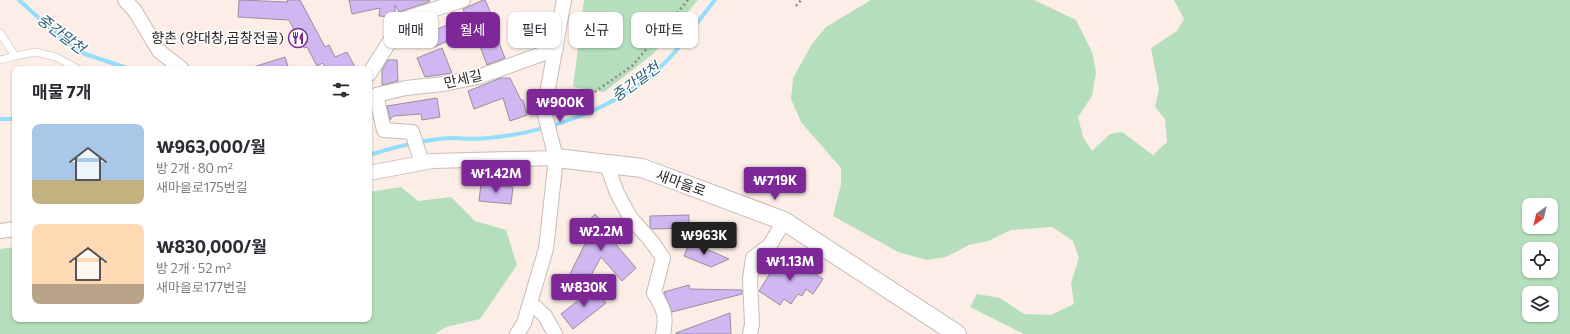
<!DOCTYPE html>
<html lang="ko">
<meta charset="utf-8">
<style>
body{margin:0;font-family:Commissioner,"Noto Sans KR",sans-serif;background:#f7f7f7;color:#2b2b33;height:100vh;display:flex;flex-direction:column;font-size:15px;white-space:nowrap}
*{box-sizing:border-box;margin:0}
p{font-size:13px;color:#7c7c81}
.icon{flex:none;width:22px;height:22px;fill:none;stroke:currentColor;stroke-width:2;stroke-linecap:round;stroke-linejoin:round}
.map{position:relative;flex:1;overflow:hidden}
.side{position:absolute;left:12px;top:66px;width:360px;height:256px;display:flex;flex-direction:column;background:#fff;border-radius:8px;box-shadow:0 1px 3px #0004}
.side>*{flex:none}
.banner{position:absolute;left:384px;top:12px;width:380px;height:36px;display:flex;gap:8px}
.needle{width:26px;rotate:214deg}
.buttons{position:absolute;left:1522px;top:198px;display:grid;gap:8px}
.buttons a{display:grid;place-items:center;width:36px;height:36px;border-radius:8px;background:#fff;box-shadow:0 1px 3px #0004;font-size:20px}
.price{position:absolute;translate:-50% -34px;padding:0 9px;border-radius:4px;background:#7e2897;color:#fff;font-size:13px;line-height:26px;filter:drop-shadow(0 1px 2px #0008)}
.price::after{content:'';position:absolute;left:50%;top:24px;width:12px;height:9px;margin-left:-6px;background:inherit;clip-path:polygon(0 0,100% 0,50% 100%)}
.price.on{background:#222;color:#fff}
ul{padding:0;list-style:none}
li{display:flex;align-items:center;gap:12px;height:100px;padding:0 20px}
li span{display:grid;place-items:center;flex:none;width:112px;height:80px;border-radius:8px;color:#555}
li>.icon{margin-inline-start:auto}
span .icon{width:48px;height:48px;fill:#fffc;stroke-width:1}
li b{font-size:17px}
h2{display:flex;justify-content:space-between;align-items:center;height:48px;padding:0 20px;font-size:17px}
.pill{padding:0 14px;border-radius:8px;background:#fff;box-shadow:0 1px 3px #0004;font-size:14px;line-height:36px}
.pill.on{background:#7e2897;color:#fff}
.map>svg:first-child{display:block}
</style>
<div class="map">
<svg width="1570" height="334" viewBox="0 0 1570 334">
<rect width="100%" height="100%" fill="#fceee7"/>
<!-- green -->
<path fill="#b5debd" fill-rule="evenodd" d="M584,0H698L653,54L604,92L573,87Z
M871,0H1034L1076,20L1092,52L1096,72L1092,96L1078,117L1083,137L1092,151L1110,134L1122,132L1153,155L1167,142L1165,119L1155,107L1159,89L1151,48L1177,31L1184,19L1174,0H1570V334H1024L970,307L977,294L1000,298L1024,314L1051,315L1074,304L1071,283L1079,258L1073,241L1052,227L1011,230L988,241L969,245L946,257L927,260L898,252L833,216L841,185V168L801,122L791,99L793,78L812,44L826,27ZM1529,205H1551V227H1529ZM1529,249H1551V271H1529ZM1529,293H1551V315H1529Z
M401,187L418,201L451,197L475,221L506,230L517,265L480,319L446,327L435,334H0V249L15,247V319H369V192Z"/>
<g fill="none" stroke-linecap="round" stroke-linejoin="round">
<!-- stream -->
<path stroke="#94ddfc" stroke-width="4" d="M19,0L60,37L85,54L130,69
M0,119H15
M369,155C395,147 422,140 449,138C462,138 475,140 488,138C546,133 614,109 657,70C680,50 696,23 715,0"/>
</g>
<!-- building -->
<path fill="#d1b7f1" stroke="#95909c" d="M239,0L288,2L287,0H300L325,47L329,45L335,57L347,52L356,69H326L323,63L317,66L307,47L304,48L289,20L238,17Z
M349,0H430L429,2L399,12L395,5V17L379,16L380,8L352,14Z
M483,0H485L494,20L491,22L505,58L487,65L474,30L434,47L428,33L466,17L463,9Z
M442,48L452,73L425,77L417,58Z
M285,57L289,69H253V67Z
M388,60H397L398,81L382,85V70Z
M501,78H510L521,100H523L527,115L510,121L503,98L474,109L468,91Z
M437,98L440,117L422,120L421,114L393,116L390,120L387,106Z
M481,184L513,187L511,204L479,201Z
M595,214L617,237L613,241L636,268L622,281L601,257L587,283L570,274L588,238L580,230Z
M689,215V228L652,229L650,227V216Z
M690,242L729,259L711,267L684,256Z
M790,257L823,279L813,294L806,289L802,296L798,294L791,304L784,299L780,305L759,291L779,259L786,263Z
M689,285L690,289L742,290V294L672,312L664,292Z
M594,288L606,303L573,329L561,314Z
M730,313L731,334H676V333Z"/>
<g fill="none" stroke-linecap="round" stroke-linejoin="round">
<defs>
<path id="service" d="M0,33L15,56L35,52L56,57L78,69
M0,60L15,56"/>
<path id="minor" d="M125,0L135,11L159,51L182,69
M369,74L404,19L463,0
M376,95L406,88L443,84L478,77L556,49
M376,95L384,130L412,132L422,163
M607,165L617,193L630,217L652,242L663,258L654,293C664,309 667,316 663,334
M369,173L432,161L556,158
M0,231L15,229
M530,302L545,316L555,334
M517,334L524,323L546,249L556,158L544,111L564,0
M750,334L752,324L750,279L753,258L770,245L784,221"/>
<path id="tertiary" d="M556,158L642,168L784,221L957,334"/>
</defs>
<!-- service casing -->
<use href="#service" stroke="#c8bbb4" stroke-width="8"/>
<!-- minor casing -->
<use href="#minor" stroke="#c8bbb4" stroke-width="16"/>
<!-- tertiary casing -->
<use href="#tertiary" stroke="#c8bbb4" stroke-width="20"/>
<!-- path -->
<path stroke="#918883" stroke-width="2.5" stroke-dasharray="2 3" stroke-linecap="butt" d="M796,6L801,0
M558,107L586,98L632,66L688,0"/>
<!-- service -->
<use href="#service" stroke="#fff" stroke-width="7"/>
<!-- minor -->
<use href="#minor" stroke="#fff" stroke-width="14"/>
<!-- tertiary -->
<use href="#tertiary" stroke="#fff" stroke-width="18"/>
</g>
<!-- icons -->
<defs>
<symbol id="restaurant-ring" viewBox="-11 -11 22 22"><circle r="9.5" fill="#fff" stroke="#7e2897" stroke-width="1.5"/><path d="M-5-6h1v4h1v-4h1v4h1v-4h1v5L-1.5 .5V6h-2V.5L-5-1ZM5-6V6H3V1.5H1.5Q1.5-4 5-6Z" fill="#7e2897"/></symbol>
</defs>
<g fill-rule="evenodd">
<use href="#restaurant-ring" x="287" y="27" width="22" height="22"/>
</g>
<g text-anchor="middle" stroke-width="3" stroke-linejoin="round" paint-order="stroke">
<!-- poi labels -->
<g font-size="14" fill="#2e2927" stroke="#fff" text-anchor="end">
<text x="284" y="43">향촌 (양대창,곱창전골)</text>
</g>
<!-- street labels -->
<g font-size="14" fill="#2e2927" stroke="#fff">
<text transform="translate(463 79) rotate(-13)" y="5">만세길</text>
<text transform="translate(681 183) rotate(20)" y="5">새마을로</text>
</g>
<!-- water labels -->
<g font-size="15" font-style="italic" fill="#276075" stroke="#fff">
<text transform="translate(61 34) rotate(37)" y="5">중간말천</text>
<text transform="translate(636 82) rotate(-36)" y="5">중간말천</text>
</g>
</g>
</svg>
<div class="buttons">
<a><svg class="needle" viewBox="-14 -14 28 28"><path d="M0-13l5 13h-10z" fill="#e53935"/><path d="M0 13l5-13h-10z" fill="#7c7c81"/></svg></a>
<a><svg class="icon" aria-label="locate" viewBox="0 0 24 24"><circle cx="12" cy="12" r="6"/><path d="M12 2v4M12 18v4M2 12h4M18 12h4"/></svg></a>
<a><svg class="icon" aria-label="layers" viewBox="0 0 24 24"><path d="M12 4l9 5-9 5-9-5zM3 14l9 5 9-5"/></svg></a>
</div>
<b class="price" style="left:560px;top:123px">₩900K</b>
<b class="price" style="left:496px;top:194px">₩1.42M</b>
<b class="price" style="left:775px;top:201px">₩719K</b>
<b class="price" style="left:601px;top:252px">₩2.2M</b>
<b class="price on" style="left:704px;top:256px">₩963K</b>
<b class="price" style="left:790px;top:282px">₩1.13M</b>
<b class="price" style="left:584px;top:308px">₩830K</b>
<div class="banner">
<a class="pill">매매</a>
<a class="pill on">월세</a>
<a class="pill">필터</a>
<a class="pill">신규</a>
<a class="pill">아파트</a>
</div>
<section class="side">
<h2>매물 7개<svg class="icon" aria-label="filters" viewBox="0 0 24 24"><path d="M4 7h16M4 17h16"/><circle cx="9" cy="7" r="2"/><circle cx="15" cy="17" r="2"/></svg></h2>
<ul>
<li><span style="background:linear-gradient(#a9c7e8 70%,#c2b280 0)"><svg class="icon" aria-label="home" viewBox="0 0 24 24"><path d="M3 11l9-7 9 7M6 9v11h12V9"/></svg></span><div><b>₩963,000/월</b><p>방 2개 · 80 m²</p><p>새마을로175번길</p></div></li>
<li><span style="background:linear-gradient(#ffd9b3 75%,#b9a48a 0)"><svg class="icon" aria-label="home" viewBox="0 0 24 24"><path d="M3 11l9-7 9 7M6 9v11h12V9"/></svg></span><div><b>₩830,000/월</b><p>방 2개 · 52 m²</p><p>새마을로177번길</p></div></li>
</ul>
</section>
</div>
